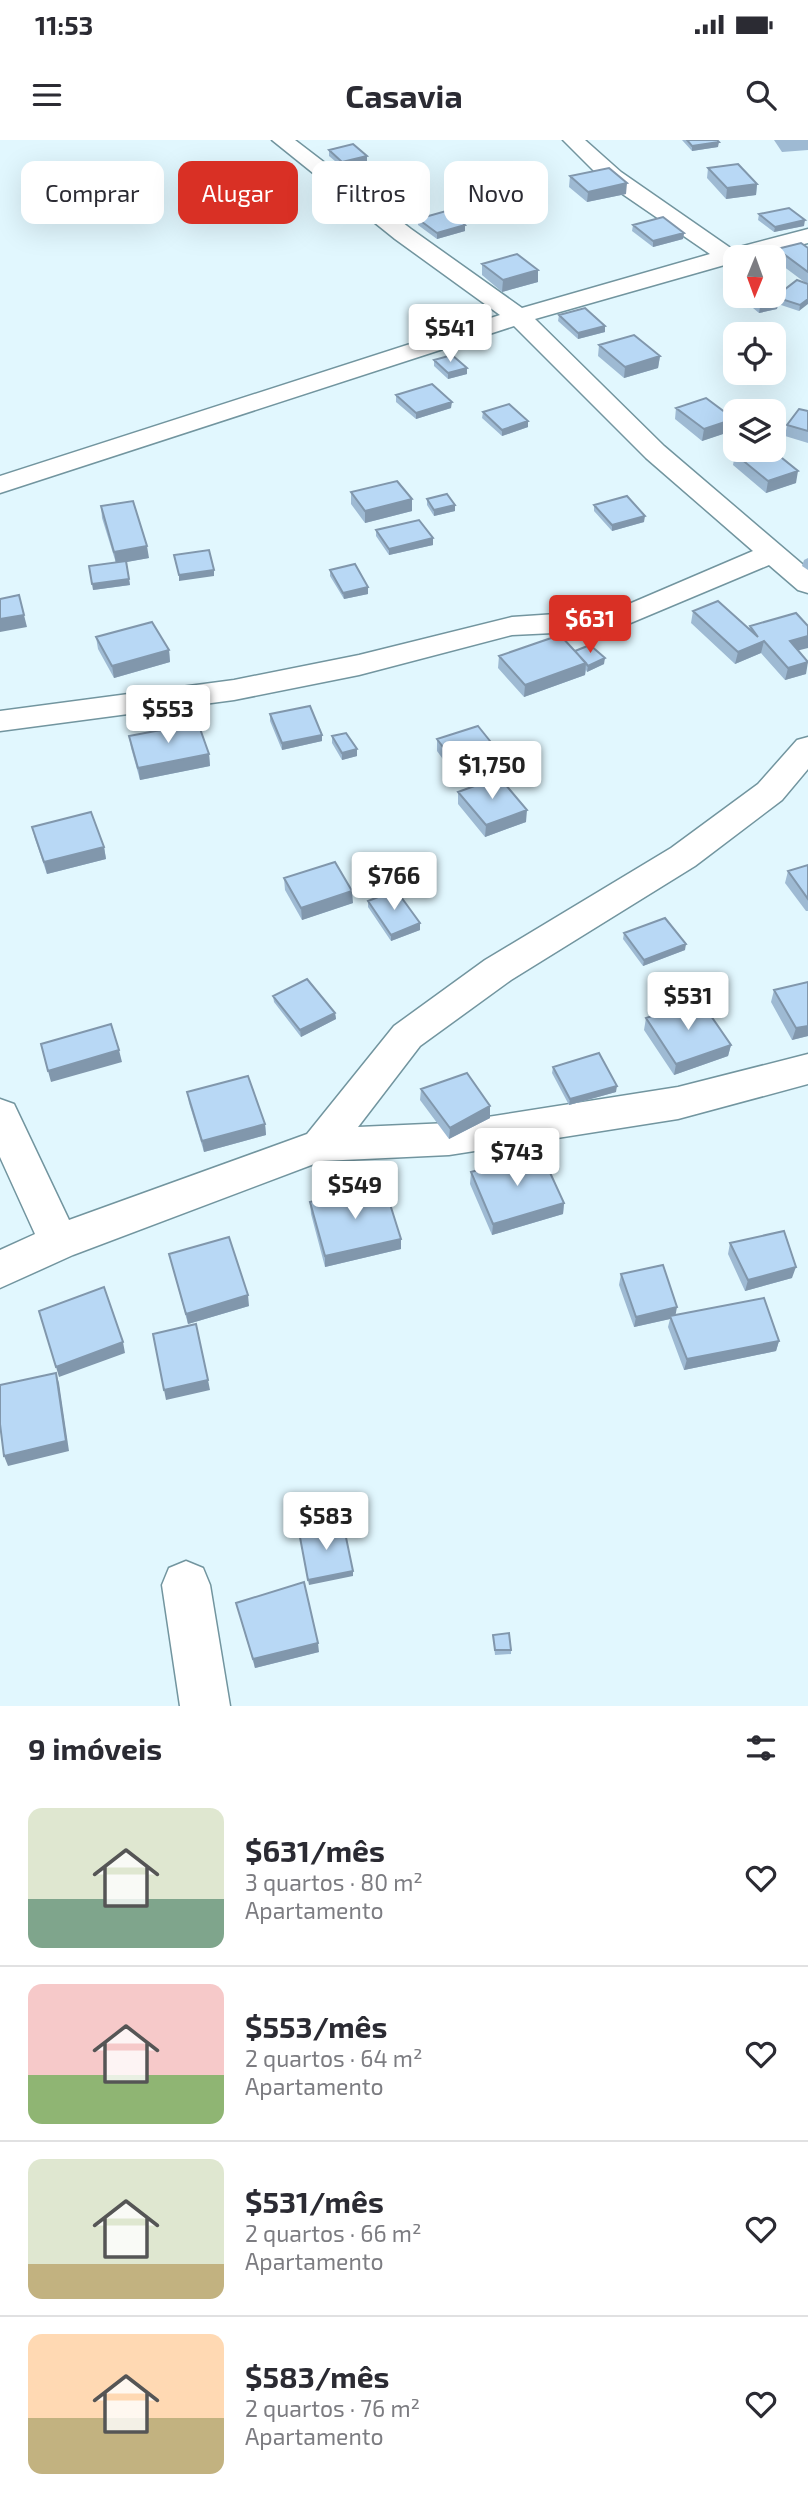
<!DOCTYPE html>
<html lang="pt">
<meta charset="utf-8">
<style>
body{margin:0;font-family:"Exo 2",sans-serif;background:#f7f7f7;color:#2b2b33;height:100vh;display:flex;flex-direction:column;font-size:26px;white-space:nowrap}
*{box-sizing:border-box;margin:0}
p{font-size:23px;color:#7c7c81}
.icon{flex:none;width:38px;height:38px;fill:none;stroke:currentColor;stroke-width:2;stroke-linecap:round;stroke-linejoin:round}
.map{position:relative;height:1566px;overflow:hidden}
.panel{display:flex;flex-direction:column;background:#fff;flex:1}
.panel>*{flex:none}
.top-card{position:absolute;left:21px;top:21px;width:766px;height:63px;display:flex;gap:14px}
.needle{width:46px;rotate:181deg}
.controls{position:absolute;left:723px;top:105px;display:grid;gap:14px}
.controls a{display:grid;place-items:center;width:63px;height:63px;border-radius:14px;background:#fff;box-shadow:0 7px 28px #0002;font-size:35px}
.price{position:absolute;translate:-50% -60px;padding:0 16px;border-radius:7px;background:#fff;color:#222;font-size:23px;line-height:46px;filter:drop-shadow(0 2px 4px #0008)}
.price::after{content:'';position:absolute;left:50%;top:42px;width:21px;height:16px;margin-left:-10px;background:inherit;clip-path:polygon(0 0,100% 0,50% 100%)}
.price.current{background:#d93025;color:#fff}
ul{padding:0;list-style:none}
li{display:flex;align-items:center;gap:21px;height:175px;padding:0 28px}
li+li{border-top:2px solid #e1e1e2}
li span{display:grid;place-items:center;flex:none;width:196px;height:140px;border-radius:14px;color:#555}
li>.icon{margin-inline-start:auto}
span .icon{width:84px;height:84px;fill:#fffc;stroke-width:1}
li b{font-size:30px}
h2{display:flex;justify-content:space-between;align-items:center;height:84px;padding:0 28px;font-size:30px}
.tag{padding:0 24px;border-radius:14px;background:#fff;box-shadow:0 7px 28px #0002;font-size:24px;line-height:63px}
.tag.current{background:#d93025;color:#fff}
.status{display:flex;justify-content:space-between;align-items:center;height:49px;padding:0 35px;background:#fff;direction:ltr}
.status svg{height:19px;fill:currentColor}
header{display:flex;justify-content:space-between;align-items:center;height:91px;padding:0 28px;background:#fff;font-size:32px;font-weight:700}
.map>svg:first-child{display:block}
</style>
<div class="status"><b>11:53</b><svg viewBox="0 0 49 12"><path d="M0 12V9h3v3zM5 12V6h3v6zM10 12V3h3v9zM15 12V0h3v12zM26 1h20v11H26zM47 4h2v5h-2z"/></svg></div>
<header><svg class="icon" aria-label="menu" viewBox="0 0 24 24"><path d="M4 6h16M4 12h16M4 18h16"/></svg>Casavia<svg class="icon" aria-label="search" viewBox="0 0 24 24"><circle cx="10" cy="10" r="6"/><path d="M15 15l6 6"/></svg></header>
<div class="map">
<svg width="808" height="1566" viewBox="0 0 808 1566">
<rect width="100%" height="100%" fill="#e1f7fe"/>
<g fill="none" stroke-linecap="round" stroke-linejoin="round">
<defs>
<path id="street" d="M272,0H295L411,89L522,168L710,114L605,42L563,0H585L621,32L732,109L808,89V103L752,117H735V122L535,179L664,306L808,429V453L798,450L769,425L621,487L595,491L512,495L359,535L234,560L0,591V571L234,540L359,515L512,477L615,470L753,411L646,318L514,186L0,353V336L500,175L395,99Z
M808,597V629L782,660L695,726L511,840L420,906L358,987L449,983L678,947L808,914V944L678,979L449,1015L322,1021L73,1115L0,1148V1110L35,1094L0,1017V959L14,964L69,1080L307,994L394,886L485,820L671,708L758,644L797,600Z
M186,1421L203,1428L210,1445L230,1566H180L162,1445L169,1428Z"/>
</defs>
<!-- street casing -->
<use href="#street" stroke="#72959f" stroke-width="3"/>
<!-- street -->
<use href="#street" fill="#fff" fill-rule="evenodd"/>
</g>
<!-- wall -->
<path fill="#9ebad3" d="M682,0H717L718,7L692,11Z
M774,0H808V10L782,12Z
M329,10L367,21L342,27L329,16Z
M708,28L757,44L756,55L726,59L707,38Z
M570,36L626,54L587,62L569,47Z
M368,41L414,47V52L386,60L368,47Z
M446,59L475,62V67L455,72L446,65Z
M759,74L804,86L774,92L758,80Z
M418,79L465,85V91L437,99L418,85Z
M633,85L684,93L683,99L653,107L632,91Z
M808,108V144H807L775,120L777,109Z
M482,124L538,142L502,152L482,135Z
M808,144L799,171L778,164L777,169L759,173L741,158V156H769L775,161V157Z
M559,175L605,192L578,199L558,181Z
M599,205L660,216L658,228L624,238L598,216Z
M434,220L467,228V234L448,239L434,226Z
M396,255L451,268L416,279L396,262Z
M676,268L732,291L702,301L675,279Z
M808,271V303L785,296L787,285Z
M483,272L528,287L502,296L482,278Z
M735,314L796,343L766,353L733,325Z
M351,352L412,359V371L365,383L351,364Z
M427,359L455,371L434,376L427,365Z
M594,365L644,382L612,391L594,371Z
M101,366L149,418L126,422L130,445L93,450L116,423L102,378Z
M376,390L433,405L389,415L376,396Z
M808,418V430L802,426L804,420Z
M330,430L368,447V454L344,459L330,436Z
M693,471L749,489L750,486L798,510L806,534L785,540L761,513L735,524L691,483Z
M96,497L169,510L170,522L114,538L98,509Z
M575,511L604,524L587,532L586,530L585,535L524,557L498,528L499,516Z
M270,574L322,595V601L282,610L270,581Z
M129,596L209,614L210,626L140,640L131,608Z
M332,596L357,609V616L342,620L332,603Z
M437,599L506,621L505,633L463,647L437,611Z
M458,652L526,682L485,697L458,664Z
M32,687L104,707L106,719L47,734L35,699Z
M808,725V771H806L785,743L788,731Z
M284,738L353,763L302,780L285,750Z
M368,761L420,783V790L391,801L368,767Z
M624,793L685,810L643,826L623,799Z
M774,850L808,896L792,900L771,862Z
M273,856L335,873L336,879L301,897L274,862Z
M646,878L731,905L728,916L674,935L644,890Z
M553,927L616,952L569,965L552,933Z
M421,949L490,978L449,999L420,960Z
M187,952L265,984L266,995L204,1012L189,963Z
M471,1032L564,1063L563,1074L492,1095L470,1044Z
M310,1062L401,1099V1109L325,1127L311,1074Z
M730,1103L792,1138L745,1151L728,1114Z
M169,1114L249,1166L188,1184Z
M621,1134L675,1175L779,1201L776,1211L684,1230L668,1187L670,1179L634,1187L619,1145Z
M236,1463L319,1512L255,1528Z
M493,1495L511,1510V1514L495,1515Z"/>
<!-- shaded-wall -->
<path fill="#8197ac" d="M719,2L718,7L692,11V6Z
M367,16V21L342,27V22Z
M627,43L626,54L587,62L588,52Z
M757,44L756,55L726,59L727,48Z
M414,47V52L386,60V54Z
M475,62V67L455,72V67Z
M805,80L804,86L774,92L775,87Z
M465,85V91L437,99V93Z
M684,93L683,99L653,107V101Z
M538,130V142L502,152L503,140Z
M808,159V164L799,171L800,165Z
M778,163L777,169L759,173L760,167Z
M605,186V192L578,199V193Z
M660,216L658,228L624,238L625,227Z
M467,228V234L448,239V233Z
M452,262L451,268L416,279V273Z
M734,279L732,291L702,301L704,289Z
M528,281V287L502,296V290Z
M798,331L796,343L766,353L768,341Z
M412,359V371L365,383V371Z
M455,365V371L434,376V370Z
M645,376L644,382L612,391V385Z
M433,398V405L389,415V409Z
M147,406L149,418L116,424L114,412Z
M214,430V436L179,441V435Z
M129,439L130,445L93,450L92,444Z
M368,447V454L344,459L343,453Z
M24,475L27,487L0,492V479Z
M808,496V508L788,513L790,501Z
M764,501L761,513L735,524L738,512Z
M169,510L170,522L114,538L112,526Z
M605,518L604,524L587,532L588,526Z
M808,522L806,534L785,540L788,528Z
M586,523L585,535L524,557L525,545Z
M322,595V601L282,610V603Z
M357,609V616L342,620V613Z
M209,614L210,626L140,640L138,628Z
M506,621L505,633L463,647L464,635Z
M527,670L526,682L485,697L486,685Z
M104,707L106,719L47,734L44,722Z
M352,751L353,763L302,780L301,768Z
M420,783V790L391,801V795Z
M686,804L685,810L643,826L644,820Z
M335,873L336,879L301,897L300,890Z
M808,886V896L792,900L796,888Z
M731,905L728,916L674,935L676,924Z
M119,910L122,922L51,942L48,931Z
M617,946L616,952L569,965L570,959Z
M490,966V978L449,999L450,988Z
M265,984L266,995L204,1012L202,1001Z
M564,1063L563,1074L492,1095L493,1084Z
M401,1099V1109L325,1127V1116Z
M796,1127L792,1138L745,1151L748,1140Z
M248,1155L249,1166L188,1184L186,1174Z
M677,1167L675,1178L670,1176V1179L634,1187L636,1177Z
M779,1201L776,1211L684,1230L687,1219Z
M123,1202L125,1213L59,1237L56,1227Z
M56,1233L59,1243L69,1311L8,1326L4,1316Z
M208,1240L210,1250L166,1260L164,1250Z
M353,1431V1436L309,1445L308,1440Z
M318,1503L319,1512L255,1528L253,1519Z"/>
<!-- building -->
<path fill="#b8d8f5" stroke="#8197ac" stroke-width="2" d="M687,0H717L719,2L692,6Z
M353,4L367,16L342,22L329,10Z
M738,24L757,44L727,48L708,28Z
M609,28L627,43L588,52L570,36Z
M396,34L414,47L386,54L368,41Z
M466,54L475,62L455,67L446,59Z
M789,68L805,80L775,87L759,74Z
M446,71L465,85L437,93L418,79Z
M663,77L684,93L653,101L633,85Z
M801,103L808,108V132L777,109Z
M752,112L759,117H745L741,115Z
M517,114L538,130L503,140L482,124Z
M797,140L808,144V159L800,165L775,157Z
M746,156H769L778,163L760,167Z
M585,168L605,186L578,193L559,175Z
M634,195L660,216L625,227L599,205Z
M452,215L467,228L448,233L434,220Z
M432,244L452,262L416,273L396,255Z
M706,258L734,279L704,289L676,268Z
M509,264L528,281L502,290L483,272Z
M799,269L808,271V291L787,285Z
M748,310H772L798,331L768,341L735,314Z
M397,341L412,359L365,371L351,352Z
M447,354L455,365L434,370L427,359Z
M627,356L645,376L612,385L594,365Z
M133,361L147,406L114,412L101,366Z
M419,380L433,398L389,409L376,390Z
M209,410L214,430L179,435L174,415Z
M126,421L129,439L92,444L89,426Z
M355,424L368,447L343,453L330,430Z
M19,455L24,475L0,479V459Z
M718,461L758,497L750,486L796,473L808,486V496L790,501L808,522L788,528L764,501L738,512L693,471Z
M152,482L169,510L112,526L96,497Z
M560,495L586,523L525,545L499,516Z
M590,505L605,518L588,526L575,511Z
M310,566L322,595L282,603L270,574Z
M198,583L209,614L138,628L129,596Z
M478,586L506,621L464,635L437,599Z
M346,593L357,609L342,613L332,596Z
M499,637L527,670L486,685L458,652Z
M91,672L104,707L44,722L32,687Z
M335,722L352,751L301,768L284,738Z
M808,725V759L788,731Z
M396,750L420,783L391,795L368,761Z
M665,778L686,804L644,820L624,793Z
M307,839L335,873L300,890L273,856Z
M808,842V886L796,888L774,850Z
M700,860L731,905L676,924L646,878Z
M111,884L119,910L48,931L41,904Z
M599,913L617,946L570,959L553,927Z
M467,933L490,966L450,988L421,949Z
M248,936L265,984L202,1001L187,952Z
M541,1013L564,1063L493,1084L471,1032Z
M384,1045L401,1099L325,1116L310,1062Z
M784,1091L796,1127L748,1140L730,1103Z
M229,1097L248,1155L186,1174L169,1114Z
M663,1125L677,1167L636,1177L621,1134Z
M104,1147L123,1202L56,1227L39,1171Z
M764,1158L779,1201L687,1219L670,1176Z
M196,1184L208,1240L164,1250L153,1194Z
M56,1233L66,1301L4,1316L0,1284V1245Z
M343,1383L353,1431L308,1440L299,1392Z
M304,1442L318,1503L253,1519L236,1463Z
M509,1493L511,1510H495L493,1495Z"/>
</svg>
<div class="controls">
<a><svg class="needle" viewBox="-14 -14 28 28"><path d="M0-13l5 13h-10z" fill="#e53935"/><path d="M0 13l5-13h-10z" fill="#7c7c81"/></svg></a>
<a><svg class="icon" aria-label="locate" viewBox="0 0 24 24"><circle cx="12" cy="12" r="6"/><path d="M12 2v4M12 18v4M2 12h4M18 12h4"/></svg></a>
<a><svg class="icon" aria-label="layers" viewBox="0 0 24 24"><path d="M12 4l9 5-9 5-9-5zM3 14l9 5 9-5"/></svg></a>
</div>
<b class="price" style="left:450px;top:224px">$541</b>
<b class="price current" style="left:590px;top:515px">$631</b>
<b class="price" style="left:168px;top:605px">$553</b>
<b class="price" style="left:492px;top:661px">$1,750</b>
<b class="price" style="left:394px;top:772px">$766</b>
<b class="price" style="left:688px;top:892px">$531</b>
<b class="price" style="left:517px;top:1048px">$743</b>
<b class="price" style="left:355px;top:1081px">$549</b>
<b class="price" style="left:326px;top:1412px">$583</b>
<div class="top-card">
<a class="tag">Comprar</a>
<a class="tag current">Alugar</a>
<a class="tag">Filtros</a>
<a class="tag">Novo</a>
</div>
</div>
<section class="panel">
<h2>9 imóveis<svg class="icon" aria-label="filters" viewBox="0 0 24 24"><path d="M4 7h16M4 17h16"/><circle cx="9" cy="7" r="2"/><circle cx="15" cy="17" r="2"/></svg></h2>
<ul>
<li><span style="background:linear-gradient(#dfe7d0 65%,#7fa58c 0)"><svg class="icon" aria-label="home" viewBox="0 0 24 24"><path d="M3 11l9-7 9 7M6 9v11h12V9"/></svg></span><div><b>$631/mês</b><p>3 quartos · 80 m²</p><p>Apartamento</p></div><svg class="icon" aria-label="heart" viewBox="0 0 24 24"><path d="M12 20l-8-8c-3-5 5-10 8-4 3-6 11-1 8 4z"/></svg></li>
<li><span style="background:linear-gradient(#f6c9c9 65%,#8fb573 0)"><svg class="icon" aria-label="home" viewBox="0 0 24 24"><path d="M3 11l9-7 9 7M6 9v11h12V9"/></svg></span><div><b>$553/mês</b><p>2 quartos · 64 m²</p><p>Apartamento</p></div><svg class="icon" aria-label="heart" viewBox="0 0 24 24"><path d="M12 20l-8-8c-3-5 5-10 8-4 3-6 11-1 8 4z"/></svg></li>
<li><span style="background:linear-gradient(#dfe7d0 75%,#c2b280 0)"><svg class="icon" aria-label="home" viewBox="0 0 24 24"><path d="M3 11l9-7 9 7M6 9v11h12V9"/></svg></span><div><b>$531/mês</b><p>2 quartos · 66 m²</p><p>Apartamento</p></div><svg class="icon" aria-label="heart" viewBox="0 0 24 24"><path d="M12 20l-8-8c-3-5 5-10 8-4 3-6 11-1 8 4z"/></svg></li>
<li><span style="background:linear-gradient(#ffd9b3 60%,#c2b280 0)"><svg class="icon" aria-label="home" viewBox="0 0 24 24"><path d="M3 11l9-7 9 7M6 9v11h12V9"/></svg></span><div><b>$583/mês</b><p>2 quartos · 76 m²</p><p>Apartamento</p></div><svg class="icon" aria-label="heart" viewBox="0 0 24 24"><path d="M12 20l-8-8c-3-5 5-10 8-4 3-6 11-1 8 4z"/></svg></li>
</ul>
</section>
